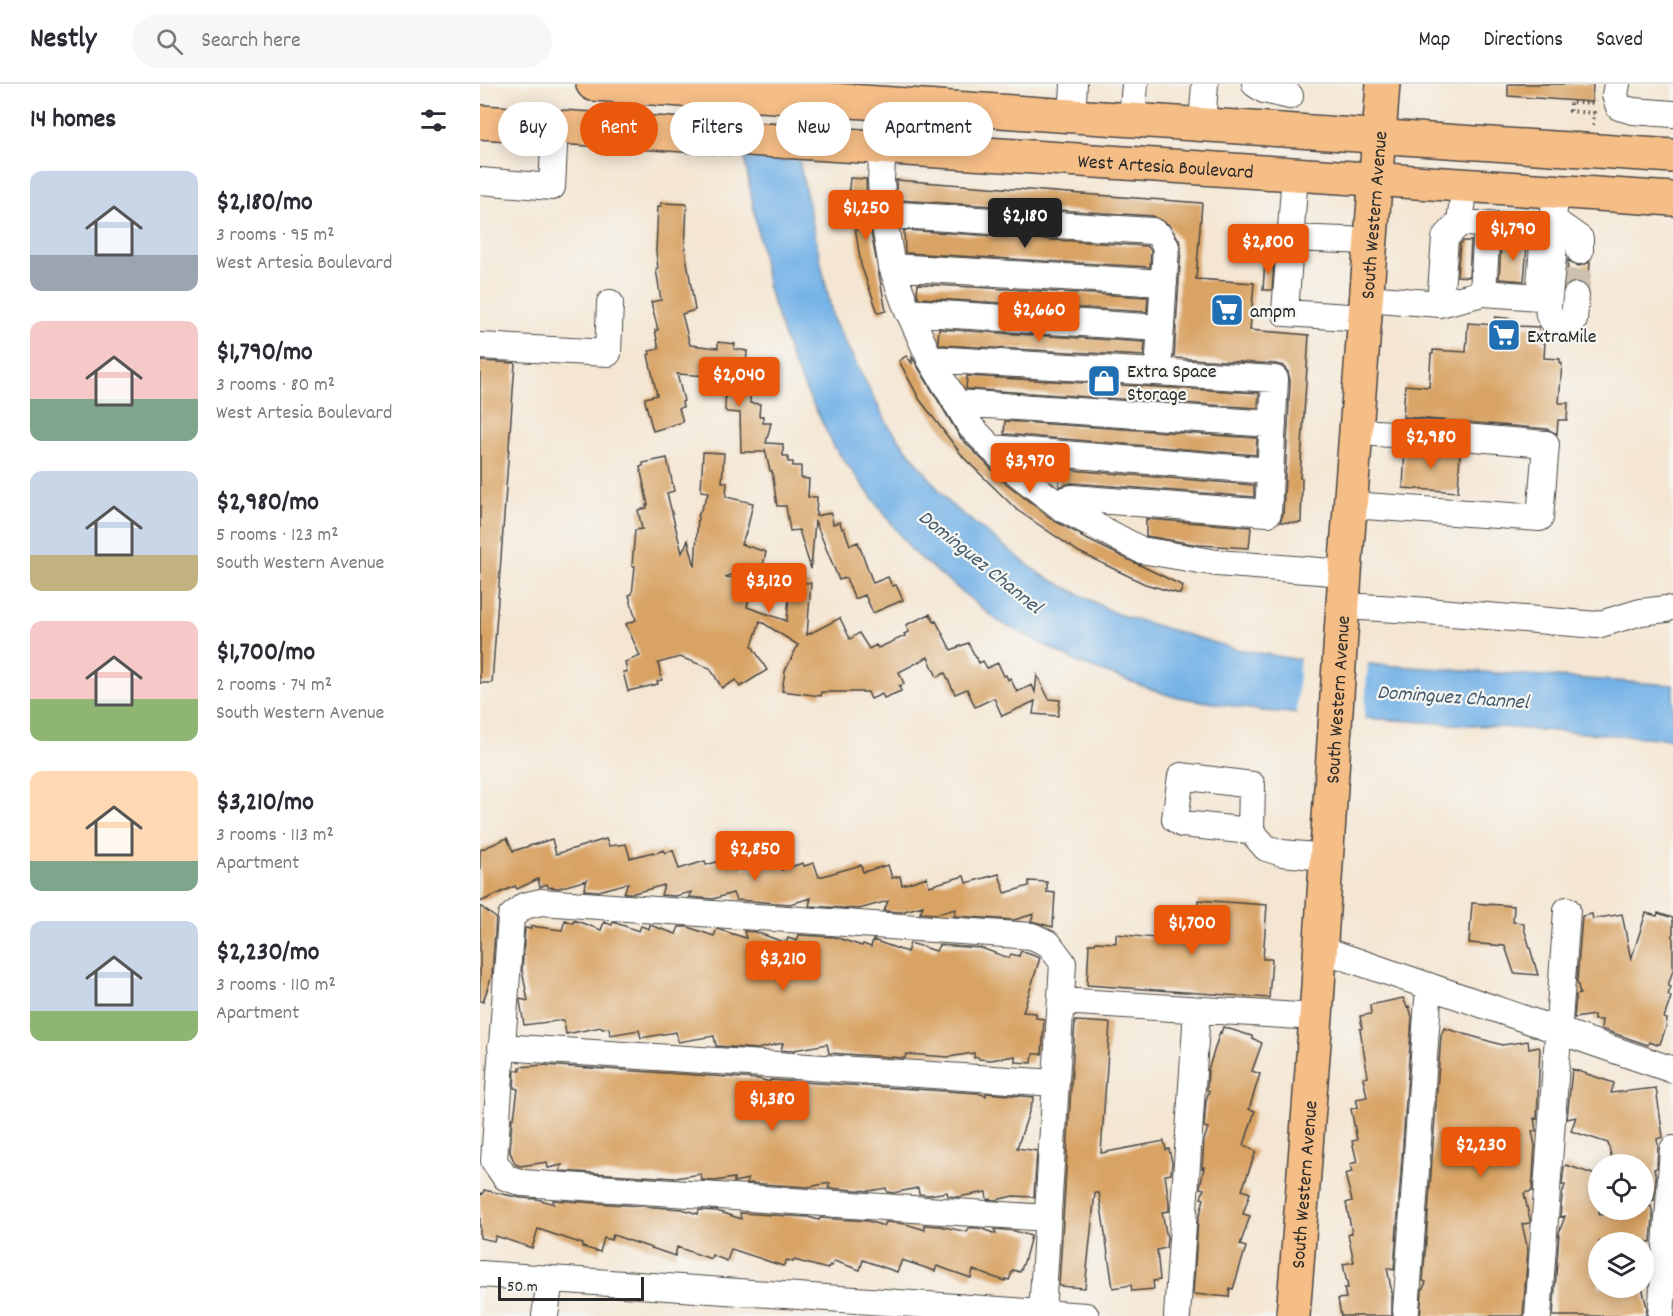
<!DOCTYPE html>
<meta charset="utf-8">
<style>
body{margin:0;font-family:Dekko,sans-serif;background:#f7f7f7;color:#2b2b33;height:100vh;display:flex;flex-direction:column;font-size:22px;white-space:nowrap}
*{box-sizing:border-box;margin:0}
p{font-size:20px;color:#7c7c81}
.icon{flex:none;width:33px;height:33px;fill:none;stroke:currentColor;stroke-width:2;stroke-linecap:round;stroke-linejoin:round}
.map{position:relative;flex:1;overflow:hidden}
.side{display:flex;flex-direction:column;background:#fff;width:480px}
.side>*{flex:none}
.banner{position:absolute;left:18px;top:18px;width:570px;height:54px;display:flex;gap:12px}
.controls{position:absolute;left:1108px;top:1070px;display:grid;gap:12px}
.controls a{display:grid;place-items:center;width:66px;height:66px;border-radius:50%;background:#fff;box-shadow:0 3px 15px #0003;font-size:30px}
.scale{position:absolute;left:18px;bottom:15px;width:146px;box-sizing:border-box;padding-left:6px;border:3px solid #2b2b2b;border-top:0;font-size:16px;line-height:21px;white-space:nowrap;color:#2b2b2b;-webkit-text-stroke:4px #f6f6f2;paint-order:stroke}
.price{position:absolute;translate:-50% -51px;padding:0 14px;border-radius:6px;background:#ea580c;color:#fff;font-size:20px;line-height:39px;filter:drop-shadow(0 2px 3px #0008)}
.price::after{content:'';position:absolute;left:50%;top:36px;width:18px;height:14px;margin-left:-9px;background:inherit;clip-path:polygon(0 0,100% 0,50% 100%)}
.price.active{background:#222;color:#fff}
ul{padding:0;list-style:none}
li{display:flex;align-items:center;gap:18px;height:150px;padding:0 30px}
li span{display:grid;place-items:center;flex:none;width:168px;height:120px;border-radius:12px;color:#555}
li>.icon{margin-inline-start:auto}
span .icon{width:72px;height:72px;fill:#fffc;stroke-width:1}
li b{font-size:26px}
h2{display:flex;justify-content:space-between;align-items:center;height:72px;padding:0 30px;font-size:26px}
.pill{padding:0 21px;border-radius:27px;background:#fff;box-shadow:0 3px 15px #0003;font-size:21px;line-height:54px}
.pill.active{background:#ea580c;color:#fff}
header{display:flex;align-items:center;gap:36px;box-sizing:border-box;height:84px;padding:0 30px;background:#fff;border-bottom:2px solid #e1e1e2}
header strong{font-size:28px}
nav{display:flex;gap:33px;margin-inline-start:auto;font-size:21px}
.search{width:420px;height:54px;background:#f7f7f7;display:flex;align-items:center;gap:15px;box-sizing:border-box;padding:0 21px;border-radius:33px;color:#7c7c81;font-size:22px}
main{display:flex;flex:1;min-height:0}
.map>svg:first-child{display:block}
</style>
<header>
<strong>Nestly</strong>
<div class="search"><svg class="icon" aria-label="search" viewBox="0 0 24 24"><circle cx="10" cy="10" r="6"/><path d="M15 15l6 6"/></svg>Search here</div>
<nav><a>Map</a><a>Directions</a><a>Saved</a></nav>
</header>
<main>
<section class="side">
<h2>14 homes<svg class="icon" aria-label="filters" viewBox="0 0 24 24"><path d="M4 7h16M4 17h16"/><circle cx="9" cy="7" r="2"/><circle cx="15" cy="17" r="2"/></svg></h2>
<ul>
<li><span style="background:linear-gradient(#c9d6e8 70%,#9aa5b1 0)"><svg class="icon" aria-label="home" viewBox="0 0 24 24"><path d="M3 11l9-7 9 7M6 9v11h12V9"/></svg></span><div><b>$2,180/mo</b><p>3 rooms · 95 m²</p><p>West Artesia Boulevard</p></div></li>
<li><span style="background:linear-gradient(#f6c9c9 65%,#7fa58c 0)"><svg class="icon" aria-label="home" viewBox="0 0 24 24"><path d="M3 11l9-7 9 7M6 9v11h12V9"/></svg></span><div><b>$1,790/mo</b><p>3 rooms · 80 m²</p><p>West Artesia Boulevard</p></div></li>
<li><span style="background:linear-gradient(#c9d6e8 70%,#c2b280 0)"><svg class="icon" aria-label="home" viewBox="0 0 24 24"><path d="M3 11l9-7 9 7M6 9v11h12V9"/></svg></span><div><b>$2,980/mo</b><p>5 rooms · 123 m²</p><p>South Western Avenue</p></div></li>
<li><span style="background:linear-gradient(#f6c9c9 65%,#8fb573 0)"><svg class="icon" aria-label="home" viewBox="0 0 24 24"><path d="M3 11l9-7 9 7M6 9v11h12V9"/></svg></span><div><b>$1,700/mo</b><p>2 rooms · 74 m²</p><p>South Western Avenue</p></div></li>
<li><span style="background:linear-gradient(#ffd9b3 75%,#7fa58c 0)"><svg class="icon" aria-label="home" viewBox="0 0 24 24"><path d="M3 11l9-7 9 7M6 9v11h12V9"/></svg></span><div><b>$3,210/mo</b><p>3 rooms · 113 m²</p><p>Apartment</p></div></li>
<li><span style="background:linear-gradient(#c9d6e8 75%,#8fb573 0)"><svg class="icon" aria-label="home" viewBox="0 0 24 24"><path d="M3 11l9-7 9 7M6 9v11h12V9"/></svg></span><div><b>$2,230/mo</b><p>3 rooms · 110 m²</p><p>Apartment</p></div></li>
</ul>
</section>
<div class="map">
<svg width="1193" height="1232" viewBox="0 0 1193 1232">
<rect width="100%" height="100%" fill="#f6f6f2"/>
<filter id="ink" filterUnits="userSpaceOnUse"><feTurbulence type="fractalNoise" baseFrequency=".0167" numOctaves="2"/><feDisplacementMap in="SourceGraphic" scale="12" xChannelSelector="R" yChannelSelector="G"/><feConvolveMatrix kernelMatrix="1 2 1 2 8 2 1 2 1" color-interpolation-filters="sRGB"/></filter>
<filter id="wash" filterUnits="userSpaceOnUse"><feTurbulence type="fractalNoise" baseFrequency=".008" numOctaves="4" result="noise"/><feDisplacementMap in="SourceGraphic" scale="24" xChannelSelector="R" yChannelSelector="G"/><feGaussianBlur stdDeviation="1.35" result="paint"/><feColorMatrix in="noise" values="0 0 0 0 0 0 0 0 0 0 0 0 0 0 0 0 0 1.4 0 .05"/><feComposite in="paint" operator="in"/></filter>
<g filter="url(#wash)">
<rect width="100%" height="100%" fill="#f4e6d3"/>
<!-- water -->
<path fill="#75b2e7" stroke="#506e89" stroke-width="1.5" d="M256,0H309L321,86L353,235L408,341L470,420L560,490L637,530L756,565L814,575L1193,601V655L783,627L691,612L599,579L518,537L433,468L355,364L313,280L288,204L265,77Z"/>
<!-- pier -->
<path fill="#f4e6d3" d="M253,0H312L322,76L261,73Z
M820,572L888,576L884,637L816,632Z"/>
<g id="blocks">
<!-- building -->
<path fill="#d8a363" d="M1028,0H1113L1112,18L1028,12Z
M370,94L386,95L388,133L406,227L398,229L381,181L369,104Z
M416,96L722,119L716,195L774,199L770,246L829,251L820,394H822L821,439L800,438L803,430L808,340L810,296L808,288L803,282L796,280L694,274L701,164L699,156L688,140L673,132L417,116Z
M181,119L207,120L205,165L215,226L202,230L210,261L238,264V258L255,260L254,265L267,267L266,284H271L270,319L280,320L279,332H283V339H291L286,359L303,360V372H308V378H313V382H321V394L329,395L328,413H337L336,432L351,429L353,440L360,438L362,445L364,444L370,461L378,458L393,499L408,493L412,502L416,501L423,516L393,529L385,511L375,515L366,494L359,496L335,437L331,485L319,446L310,447L306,422H297L292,387H290L285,365V368H261L260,329L247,328L245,326L246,293L197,290L204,317L202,318L203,323L199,324L203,338L173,347L165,317V314L177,311L168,271L170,270L169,267L179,265L175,246H178L171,218L181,216L176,185H178L176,167L178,122H181Z
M424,146L667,162L671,166L670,183L425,169Z
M983,157H991L989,193L977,192L980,160Z
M1021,160L1047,162L1044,197L1019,195Z
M785,176L794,177L792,206H783Z
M1088,176L1093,180L1099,182L1110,178L1108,204L1098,197L1087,201Z
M438,200L668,213L667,228L439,214L437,209Z
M1015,233L1035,235L1034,242L1059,243L1060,258L1065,259L1064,274L1080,275V279H1082L1079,319H1088L1087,336H1078L1077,350L1067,345L923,333L925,301L949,303L951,270H953V266L986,268L988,239L1014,241Z
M459,245L665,258L664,272L460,261L458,256Z
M426,272L432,279V273L480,353L523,397L573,436L603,452H600L703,502L700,510L665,500L599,468L537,426L484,374L440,316L419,277Z
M0,277L35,279L12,599H0Z
M487,292L779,309L778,324L486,305Z
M525,337L777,354L776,371L524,350Z
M925,363L980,368L978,408L923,404Z
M223,368L244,369L242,398H247L246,413L273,419L267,446L261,460L286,468L283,481L245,493L273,495L267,523L307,537L310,498L331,499L327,551L360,534L370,555L379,549L389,565L396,561L398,564L425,552L424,550L429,548L426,541L450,530L454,538L456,537L471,566L488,559L499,579L503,577L507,584L518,579L524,592L526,591L528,596L530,594L537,608L552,601L555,608L557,591L569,615L580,616L578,632L553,630L555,617L522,632L514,614L495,623L487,605L475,610L465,589L457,593L448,573L419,588L424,600L419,602L421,607L404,614L402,610L391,615L388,608H341V612L302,607L305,587L318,561L280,537L272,562L287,586L260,603L256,596L242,604L230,584L200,573L178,579L182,596L177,597L178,600L148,607L143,588H147L145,578L160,572L146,540L156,536L149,511L152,510L155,482H152L155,446L162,445L158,426L167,424L166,421H168L160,383L163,382V379L187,374L194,407L187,409L202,469L208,456L215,483L218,432L229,408L221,407Z
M579,385L774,401V413L592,399L579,403Z
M666,435L771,443L769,464L719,461L666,452Z
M27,754L33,767L72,755L76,770L126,755L129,762L146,760L150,774L173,768V770L184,766L185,769L193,766L199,785L225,777L226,781L260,771L264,786L296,776L301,786L323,779L324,782L334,779L339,793L381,781L383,788L408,781L412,794L420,792L422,801L447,793L449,802L484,792L486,799L519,790L525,809L549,802V797L567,798V808L575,809L573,843L551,837L554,830L534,836L474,832L476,825L456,830L440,829L443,822L421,828L404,827L408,817L379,825L329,822L331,814L310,820L256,816L253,809L233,815L209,813L211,808L195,812L181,811L184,801L154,809H144L148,799L119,807L104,806L107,796L79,804L68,803L67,800L60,803L58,795L37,805L35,802L0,818V766Z
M718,816L787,821L783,875H792L789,914L607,901L609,860H615L616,858L636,859V850L694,856V854H698V852L715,853Z
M992,819L1034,822L1033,838L1044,839V844L1058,891L1034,889L1025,862L989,859Z
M0,822L16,834L12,891L3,918L0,917Z
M1166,829L1177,832L1178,829L1193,834V886L1188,902L1191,903L1188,911L1191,913L1184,934L1187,935L1186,943L1180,960H1177V961L1169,958L1168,961L1121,945L1122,936H1114V931L1094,934L1096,911L1100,910L1097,897L1102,832L1112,830L1113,835L1142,830L1151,876Z
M85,836L93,839L94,836L121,846L124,838L132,841L133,838L159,847L161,842L169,845L170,841L196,850L199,843H208L234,852L237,845L266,854L264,847L276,848L306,859L308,854L317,857L319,851L355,853L382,862L383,860L391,863L393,856L427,868L430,859L456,867L459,861L501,864L529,874L531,870L539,872L541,867L560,874L543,928L556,929V934L564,935L562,970H553L552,979L535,978V972L511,976L499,975L498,973L494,974V969L469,973L426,970L425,974L349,969L347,960L308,967L301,966L303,959L277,965L236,962L234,952L198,958L196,948L161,954L159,946L130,951L129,944L122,945L121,943L86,950L84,936L44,941L40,917V915L48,917L42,886L45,844L51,845V842L82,846Z
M923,914L927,923L929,922L932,933L914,1186L907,1184L912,1209V1232H861L858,1215L866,1214L864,1204H868L863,1180L874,1178L868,1150L872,1149L866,1119L872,1117L865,1090L872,1088L870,1080L877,1078L872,1057L877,1056L871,1025L878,1023L876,1015L887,1013L883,994L888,993L880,945L882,944L880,932L891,930L890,921Z
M595,937L630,939L621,1069L684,1057L686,1066L689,1065L692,1078L691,1090L685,1091L689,1118V1127L682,1128L687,1154L686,1164L677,1166L680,1196L673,1197L674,1205L652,1207L651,1201L633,1204L619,1109H615L605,1204L579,1202Z
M743,943L772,952V954L782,959L772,987L780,990L769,1025L775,1027L764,1061L776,1067L762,1106L770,1109L763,1130L770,1132L760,1161L766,1163L753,1205L750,1204L749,1213L713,1210L718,1136L724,1115L721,1114L724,1105L720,1104L724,1083L722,1084L724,1056L728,1044L724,1043L726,1016L729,1007L727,1006L728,986L740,948L741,949Z
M964,944L1022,961L1048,957L1049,965L1059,963L1060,965L1057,1035L1054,1034L1056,1047H1052L1055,1062L1052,1107L1044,1109L1050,1136V1139L1042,1140L1048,1166L1043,1232H940L942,1207L946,1198L943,1197L961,952Z
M63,981L279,995L290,998V996L498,1009L506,1012V1009L554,1013L537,1064L557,1067L554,1113L533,1112L516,1116L507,1115L506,1108L478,1113L468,1112L467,1108L449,1111L439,1110L438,1104L413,1109L407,1108L406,1104L389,1107L348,1104L350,1099L328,1103L267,1099L268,1095L254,1098V1094L235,1097L222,1096L221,1090L195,1094L80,1087L82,1081L68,1084L67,1078L40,1082L35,1080L30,1068L32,1034H34L38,1005L34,1004L35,986L40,987V983Z
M1092,985L1134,999L1131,1009L1176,1004L1183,1053L1177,1055L1178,1062L1177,1084L1174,1085L1176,1093L1174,1116L1164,1118V1080H1133L1128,1059L1091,1047L1096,1033L1087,1035Z
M1086,1081L1119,1092V1131L1164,1125V1123L1171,1122L1173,1132L1171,1158H1119V1169L1112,1191L1119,1193V1203H1162L1167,1223L1166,1232H1073L1079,1149L1085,1132L1080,1133L1082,1111L1085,1101H1082L1084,1083Z
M4,1106L41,1114L57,1115L74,1120L73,1116L202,1125L218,1130L219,1126L237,1127L261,1135L260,1129L328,1133L339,1136L340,1134L388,1137L404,1142L406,1138L426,1140L445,1146L444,1141L460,1142L487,1148L489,1144H499L516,1150L514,1145L535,1147L551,1152L544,1178L540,1188L533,1186L529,1196L526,1195L525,1197L493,1186L491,1194L457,1182L455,1187L422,1176L417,1188L383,1176L380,1186L354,1177L352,1182L350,1181L347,1185L314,1176L313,1178L307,1176L303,1182L251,1165L247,1177L232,1171L231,1175L197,1163L195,1172L133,1151L131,1156L124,1154L120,1168L102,1163L103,1160L58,1145L52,1164L16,1152L14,1157L0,1154V1109L3,1110Z"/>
</g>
</g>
<g filter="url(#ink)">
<use href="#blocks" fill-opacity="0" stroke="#494744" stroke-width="1.5"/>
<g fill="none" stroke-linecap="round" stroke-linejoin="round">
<!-- minor-tunnel -->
<path stroke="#ccc1b1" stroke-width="26" stroke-dasharray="26 13" stroke-linecap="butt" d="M1096,212L1100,167"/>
<defs>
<path id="minor" d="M775,0L784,6L810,12
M1137,0L1135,11L1139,23L1153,27L1193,30
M592,33L594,0
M652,37L655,0
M722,41L725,0
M403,62L401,95L403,130L412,183L424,217L450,275L491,343L532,385L582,424L661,466L737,479L865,489
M815,89L805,229L885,234
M0,97L72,103L75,43
M403,130L672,147L680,152L686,163L678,288
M1073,136L1100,155V167
M980,138L1064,147L1074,163L1068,222L1069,231L1073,237L1088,240L1094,236L1096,212
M810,154L891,157
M412,183L684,199
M1003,209L1007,141
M887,214L960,220L1003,209L1059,213L1064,147L1073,136L1076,106
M960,220L965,154L980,138L985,99
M428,228L681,244
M0,262L128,269L130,219
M450,275L795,295L788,429L591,414L585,416L582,424
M476,319L793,340
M511,364L790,387
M870,421L1060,434L1066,360L923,348L913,350L877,348
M863,522L935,526L1117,541L1161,528L1186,525
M771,747L702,740L695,735L701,692L772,701L771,747L786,764L802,769L846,773
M841,865L1193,986
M581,917L836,933
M21,963L576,999
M0,1190L606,1232
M926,1227L949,902
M562,1229L583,879L569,860L552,852L61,818L44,822L31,833L14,1077L25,1093L42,1099L568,1134
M65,1232L70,1195
M697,1232L717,926
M1058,1232L1087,826
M1181,1232L1193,1065"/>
<g id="major">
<path d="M113,0L1193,72"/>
<path id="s1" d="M0,38C398,64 795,87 1193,115"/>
<path id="s2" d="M813,1232L836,933L865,489L903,0"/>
</g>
</defs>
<!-- minor casing -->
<use href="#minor" stroke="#494744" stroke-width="28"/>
<!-- major casing -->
<use href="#major" stroke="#494744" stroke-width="36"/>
<!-- path -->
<path stroke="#494744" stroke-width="4" stroke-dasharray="1.5 4.5" stroke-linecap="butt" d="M1113,41L1114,29L1090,27V18L1115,19V17"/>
<!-- minor -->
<use href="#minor" stroke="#fff" stroke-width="26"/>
<!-- major -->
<use href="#major" stroke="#f6be87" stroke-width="33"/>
</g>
</g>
<!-- icons -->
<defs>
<symbol id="supermarket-square" viewBox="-11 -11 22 22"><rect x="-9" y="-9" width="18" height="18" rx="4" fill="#1f6fb2" stroke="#f6f6f2"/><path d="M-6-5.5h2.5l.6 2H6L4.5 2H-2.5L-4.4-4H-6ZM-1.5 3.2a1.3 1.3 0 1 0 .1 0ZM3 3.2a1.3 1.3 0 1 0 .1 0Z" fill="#fff"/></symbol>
<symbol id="shop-square" viewBox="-11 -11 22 22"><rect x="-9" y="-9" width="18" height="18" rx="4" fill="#1f6fb2" stroke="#f6f6f2"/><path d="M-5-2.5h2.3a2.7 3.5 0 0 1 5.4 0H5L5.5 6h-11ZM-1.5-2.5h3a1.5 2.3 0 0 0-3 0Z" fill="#fff"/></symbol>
</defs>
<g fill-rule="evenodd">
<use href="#supermarket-square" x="728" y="207" width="38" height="38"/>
<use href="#supermarket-square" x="1005" y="232" width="38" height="38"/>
<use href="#shop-square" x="605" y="278" width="38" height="38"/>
</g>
<g text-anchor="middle" stroke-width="4.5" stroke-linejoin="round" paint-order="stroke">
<!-- street labels -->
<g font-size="20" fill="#2b2b2b" stroke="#f6f6f2">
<text dy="7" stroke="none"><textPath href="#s1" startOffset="687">West Artesia Boulevard</textPath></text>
<text dy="7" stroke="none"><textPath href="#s2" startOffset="1104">South Western Avenue</textPath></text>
<text dy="7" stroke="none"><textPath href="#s2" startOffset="618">South Western Avenue</textPath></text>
<text dy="7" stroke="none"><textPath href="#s2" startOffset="132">South Western Avenue</textPath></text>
</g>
<!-- poi labels -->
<g font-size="20" fill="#2b2b2b" stroke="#f6f6f2" text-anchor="start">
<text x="770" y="233">ampm</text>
<text x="1047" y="258">ExtraMile</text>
<text x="647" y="293">Extra Space<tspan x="647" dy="23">Storage</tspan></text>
</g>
<!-- water labels -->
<g font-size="21" font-style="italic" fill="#455a6d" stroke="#f6f6f2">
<text transform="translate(501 477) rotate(39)" y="7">Dominguez Channel</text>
<text transform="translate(973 612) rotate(4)" y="7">Dominguez Channel</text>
</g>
</g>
</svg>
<div class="controls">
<a><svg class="icon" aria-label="locate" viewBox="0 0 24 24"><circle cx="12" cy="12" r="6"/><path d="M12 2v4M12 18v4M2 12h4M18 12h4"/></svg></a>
<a><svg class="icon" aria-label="layers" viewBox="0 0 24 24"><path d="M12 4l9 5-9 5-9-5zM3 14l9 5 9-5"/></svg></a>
</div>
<div class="scale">50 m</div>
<b class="price" style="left:386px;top:157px">$1,250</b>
<b class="price active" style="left:545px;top:165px">$2,180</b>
<b class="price" style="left:1033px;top:178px">$1,790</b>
<b class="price" style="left:788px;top:191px">$2,800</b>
<b class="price" style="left:559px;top:259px">$2,660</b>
<b class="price" style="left:259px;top:324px">$2,040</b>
<b class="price" style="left:951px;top:386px">$2,980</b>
<b class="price" style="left:550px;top:410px">$3,970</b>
<b class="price" style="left:289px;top:530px">$3,120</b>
<b class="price" style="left:275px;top:798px">$2,850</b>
<b class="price" style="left:712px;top:872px">$1,700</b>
<b class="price" style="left:303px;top:908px">$3,210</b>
<b class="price" style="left:292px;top:1048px">$1,380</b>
<b class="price" style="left:1001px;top:1094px">$2,230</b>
<div class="banner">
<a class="pill">Buy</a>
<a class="pill active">Rent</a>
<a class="pill">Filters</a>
<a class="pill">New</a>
<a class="pill">Apartment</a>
</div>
</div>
</main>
